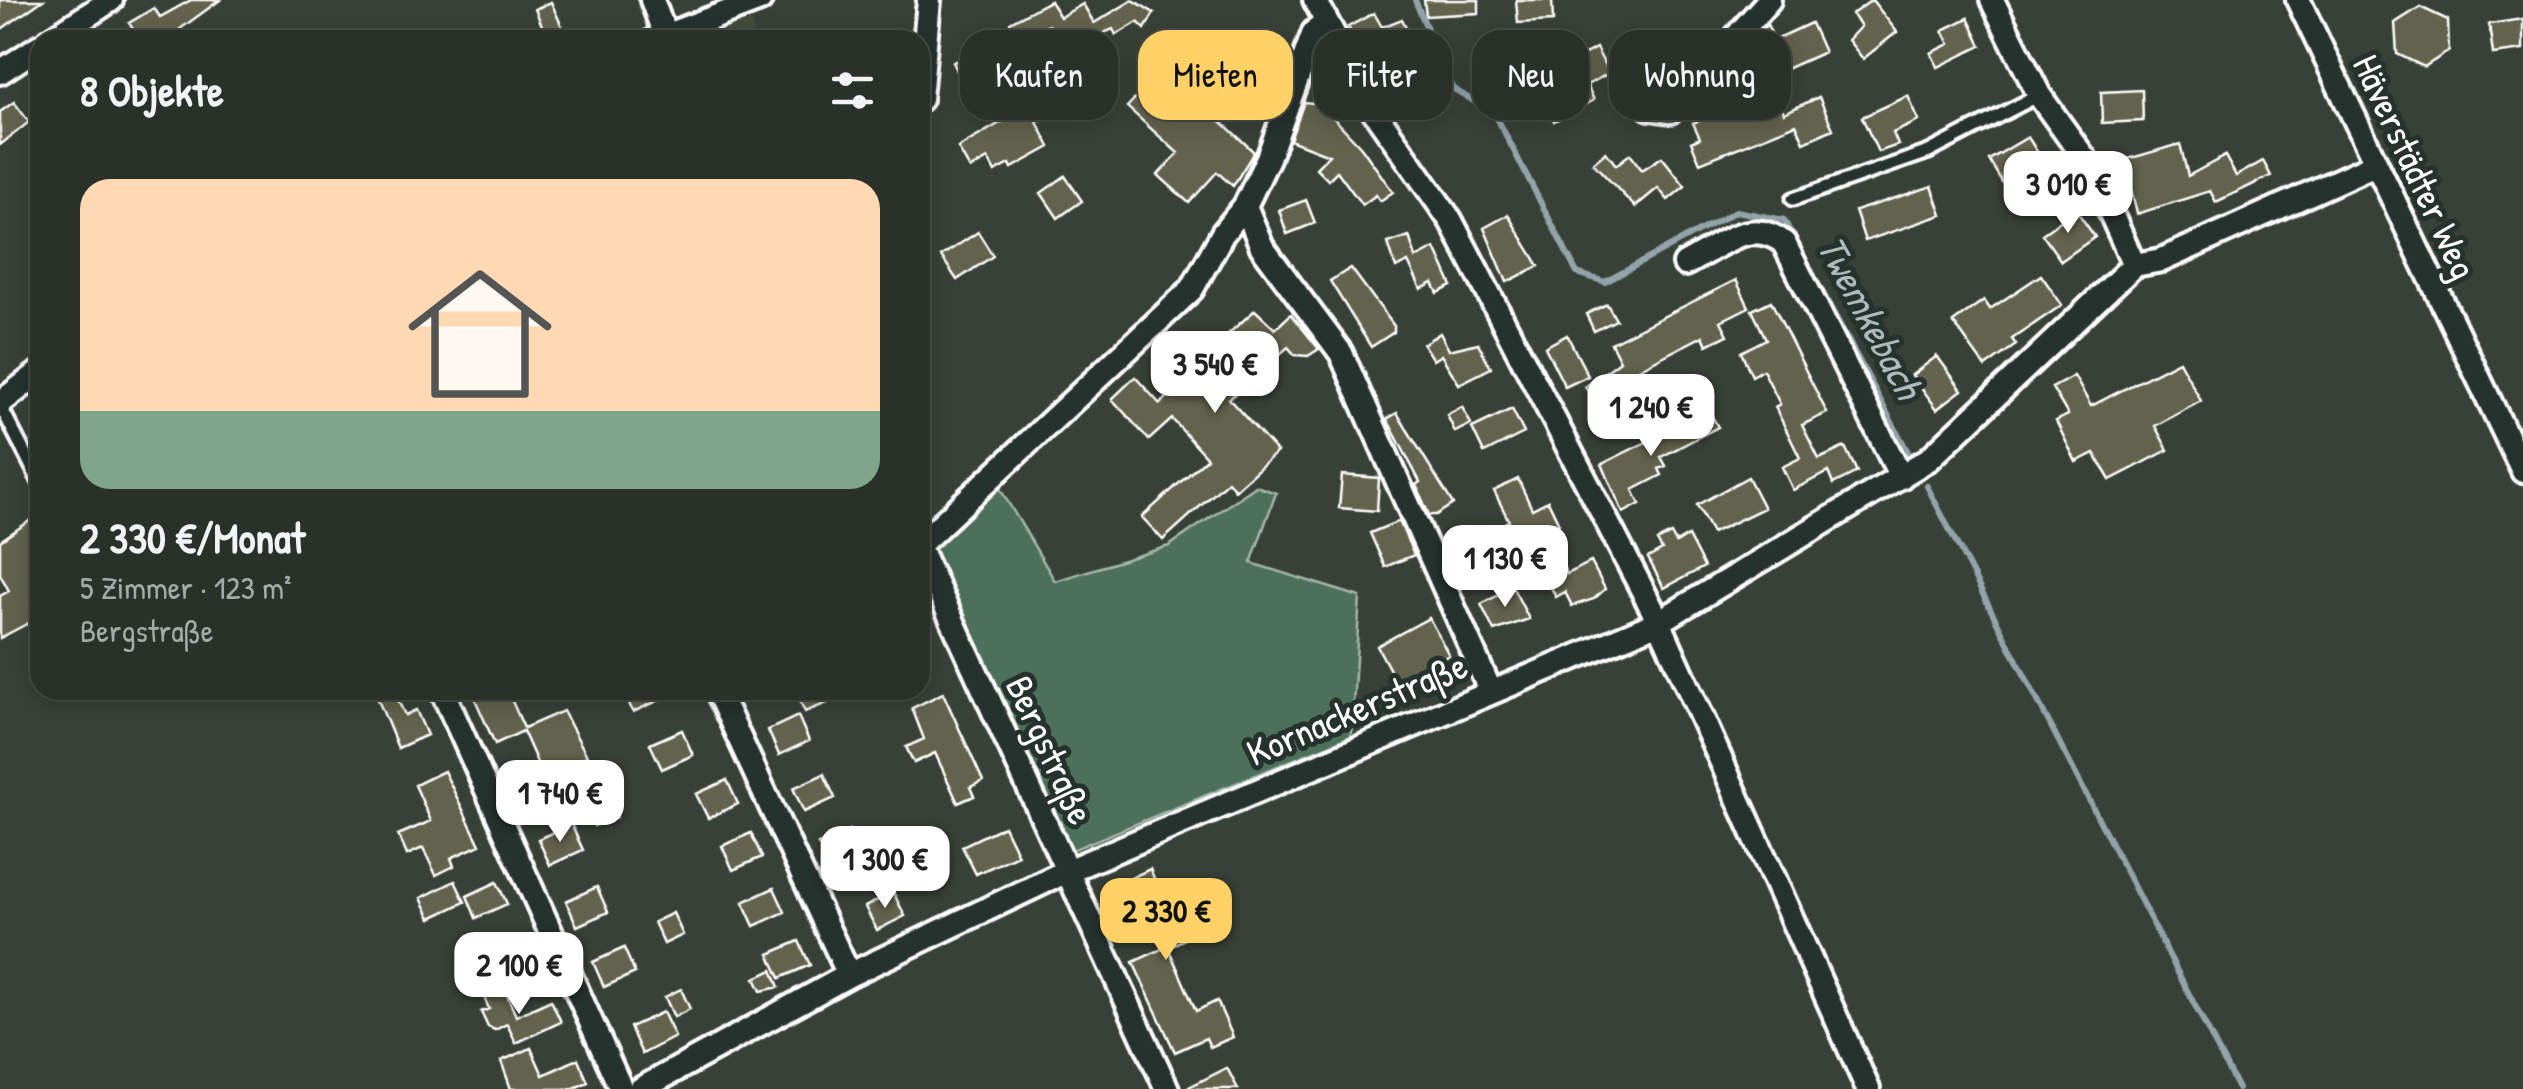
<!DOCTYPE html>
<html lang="de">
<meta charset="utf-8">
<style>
body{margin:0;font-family:"Patrick Hand",sans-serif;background:#323931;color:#f1f3f6;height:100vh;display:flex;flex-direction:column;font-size:38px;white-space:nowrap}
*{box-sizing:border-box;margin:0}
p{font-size:32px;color:#a5a9a8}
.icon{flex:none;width:55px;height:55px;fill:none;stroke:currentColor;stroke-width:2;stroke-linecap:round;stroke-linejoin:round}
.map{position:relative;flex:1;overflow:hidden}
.sheet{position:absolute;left:30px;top:30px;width:900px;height:670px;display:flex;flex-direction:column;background:#2a3129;border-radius:30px;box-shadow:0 5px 25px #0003,0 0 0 2px #464c46}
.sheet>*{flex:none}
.hud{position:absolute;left:960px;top:30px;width:950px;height:90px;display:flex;gap:20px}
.price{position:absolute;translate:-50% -85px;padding:0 22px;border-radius:20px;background:#fff;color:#222;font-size:32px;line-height:65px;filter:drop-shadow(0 2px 5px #0008)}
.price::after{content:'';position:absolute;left:50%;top:60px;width:30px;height:22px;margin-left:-15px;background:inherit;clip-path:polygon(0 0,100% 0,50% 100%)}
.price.on{background:#ffd166;color:#111}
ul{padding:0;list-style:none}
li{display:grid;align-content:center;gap:20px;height:530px;padding:0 50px}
li span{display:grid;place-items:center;height:310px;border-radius:30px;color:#555}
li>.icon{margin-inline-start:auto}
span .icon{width:180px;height:180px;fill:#fffc;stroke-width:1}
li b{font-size:42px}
h2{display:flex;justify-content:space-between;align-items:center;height:120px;padding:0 50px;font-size:42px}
.tag{padding:0 35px;border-radius:30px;background:#2a3129;box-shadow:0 5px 25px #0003,0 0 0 2px #464c46;font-size:35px;line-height:90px}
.tag.on{background:#ffd166;color:#111}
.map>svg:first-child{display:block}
</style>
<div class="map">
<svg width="2523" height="1089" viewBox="0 0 2523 1089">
<rect width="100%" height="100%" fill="#384137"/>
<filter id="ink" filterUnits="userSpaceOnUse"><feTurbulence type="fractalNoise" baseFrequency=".01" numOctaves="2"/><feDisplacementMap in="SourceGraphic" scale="20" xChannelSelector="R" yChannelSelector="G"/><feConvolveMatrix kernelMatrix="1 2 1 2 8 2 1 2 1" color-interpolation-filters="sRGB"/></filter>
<g filter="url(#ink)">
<!-- built -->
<path fill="#454b3e" d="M749,18L757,40H692Z"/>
<!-- green -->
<path fill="#4d6f5a" stroke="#a6b7ac" stroke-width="2.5" d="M1256,486L1276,493L1251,563L1360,597L1351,736L1072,850L1064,847L933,560L936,548L999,487L1055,581L1169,546Z"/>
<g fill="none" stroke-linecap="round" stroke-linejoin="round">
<!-- stream -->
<path stroke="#92a3a9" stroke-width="6" d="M1415,0L1452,88L1495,114L1577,273L1605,282L1736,211L1784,220L1909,454
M1927,486L2238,1089"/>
</g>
<!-- building -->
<path fill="#63624d" stroke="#fff" stroke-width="2.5" d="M0,0H43L0,30Z
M191,0H220L180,29L186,40H140L129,23L154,8L160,17Z
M1133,0L1154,13L1145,29L1138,22L1116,35L1113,29L1063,50L1049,25L1017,39L1010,22L1050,1L1060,17L1083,4L1094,23Z
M1424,0H1479V13L1426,16Z
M1516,0H1552L1553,21L1518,23Z
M1872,0L1897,32L1863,59L1848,40L1861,26L1852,14Z
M551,2L568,40H514L543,28L535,9Z
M2420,7L2448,20L2449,51L2424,67L2397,54L2395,23Z
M1374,13L1382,27L1402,19L1423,60L1405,71L1389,42L1365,56L1348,27Z
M1968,18L1981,46L1938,67L1931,53L1950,44L1943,30Z
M2523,19V50L2493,54L2489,24Z
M1811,23L1824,52L1786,69L1774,41L1758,48L1754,39L1767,24L1774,40Z
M1006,42L1017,69L965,88L953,62Z
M1596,48L1609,73L1587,85L1594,100L1554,121L1538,87L1579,66L1576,59Z
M1164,68L1254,152L1233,186L1217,172L1189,203L1158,175L1178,153L1127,107Z
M1734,81L1750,116L1780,103L1784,113L1819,97L1833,129L1804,142L1796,124L1700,163L1691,142L1700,138L1693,123L1705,118L1703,112L1710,109L1704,95Z
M2142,90L2143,121L2102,123L2101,92Z
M1315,95L1336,104L1332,116L1361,147L1393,192L1380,201L1376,195L1362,205L1337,171L1328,180L1316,168L1329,155L1290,140L1304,102L1312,103Z
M1908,96L1919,121L1893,133L1898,145L1878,152L1862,117Z
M1037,101L1046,117L1037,122L1050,147L1012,168L1010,164L995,172L988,159L970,169L958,148Z
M14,102L29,122L0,145V112Z
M2028,137L2057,184L2043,192L2028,167L2002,182L1989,160Z
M2180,144L2188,176L2225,156L2236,176L2263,161L2271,176L2216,202L2210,191L2137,214L2124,160Z
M1606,152L1616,165L1630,154L1642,170L1662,157L1685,186L1668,200L1658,188L1635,207L1593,163Z
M1065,176L1082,201L1058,218L1041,193Z
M1932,186L1942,215L1865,241L1855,211Z
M1306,200L1315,223L1287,234L1279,210Z
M2076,210L2095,237L2061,261L2042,234Z
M1508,215L1539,266L1507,282L1484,228Z
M978,232L993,256L957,280L941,256Z
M1409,236L1416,258L1435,248L1452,286L1438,293L1433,283L1421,289L1408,262L1396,268L1388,243Z
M1351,268L1394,326V332L1371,347L1330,281Z
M2041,275L2062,305L2012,339L2016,345L1985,367L1953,322L1984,300L1990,309Z
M1736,280L1749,307L1721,321L1728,335L1707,345L1703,336L1590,394L1585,387L1620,361L1611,343Z
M1771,301L1827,413L1802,425L1819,459L1845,447L1857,472L1833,484L1828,472L1793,490L1782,467L1800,458L1775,407L1780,404L1763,370L1752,376L1741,352L1766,339L1752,310Z
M1607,304L1616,320L1594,331L1586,314Z
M1255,310L1275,329L1291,314L1319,349L1308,356L1295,355L1288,347L1229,399L1277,452L1235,490L1228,481L1163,540L1142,517L1207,458L1172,419L1149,440L1112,399L1135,377L1160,404L1231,340L1227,335Z
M1440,333L1449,350L1478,343L1491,368L1459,384L1441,355L1433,360L1423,344Z
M1567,335L1588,376L1565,387L1545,347Z
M1937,356L1962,390L1937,409L1912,375Z
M2179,361L2201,401L2155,426L2168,450L2110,480L2094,453L2076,462L2056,421L2068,415L2052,388L2074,376L2091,406Z
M1462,407L1471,424L1455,432L1447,415Z
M1512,409L1524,433L1484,453L1472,428Z
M1709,411L1718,427L1661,457L1666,466L1659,469L1662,475L1633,490L1640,504L1623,513L1602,464Z
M1397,413L1453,504L1436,515H1429L1416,485L1420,482L1387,419Z
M1342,475L1379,478L1377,511L1339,508Z
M1748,477L1764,508L1712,533L1697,505Z
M1518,479L1532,509L1548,501L1559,524L1544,531L1567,574L1591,562L1605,589L1594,599L1572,606L1565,592L1556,597L1531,548L1519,554L1515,546L1495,556L1484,533L1509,521L1494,491Z
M34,518L40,529V599L31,604L38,618L0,638V596L9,591L0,574V541Z
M1399,521L1414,555L1385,567L1370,533Z
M1671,534L1676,543L1688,536L1704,567L1664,588L1648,558L1662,550L1657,541Z
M1513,588L1529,619L1494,631L1481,604Z
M1429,618L1449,655L1397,683L1377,646Z
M374,690H393L405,715L416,710L427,735L398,748Z
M471,690H507L524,728L563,711L587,756L549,774L558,794L523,805L511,780L539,767L523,731L495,744Z
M623,690H682L633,712Z
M795,690H821L827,703L805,712Z
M943,693L983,781L970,787L974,796L958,803L935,753L914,763L906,747L924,739L912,708Z
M798,716L809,741L779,755L768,730Z
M682,730L693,755L662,769L650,744Z
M444,771L480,845L451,858L454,866L436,875L423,848L407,855L398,835L431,821L415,785Z
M824,774L835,798L804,812L793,788Z
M727,780L738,804L708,818L696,794Z
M608,798L616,817L594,826L586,808Z
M571,824L583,850L550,865L538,839Z
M1004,826L1018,855L976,874L962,846Z
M849,830L862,858L831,872L818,844Z
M751,833L762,857L733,870L722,846Z
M1150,869L1161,894L1172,889L1193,935L1168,947L1196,1011L1217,1001L1233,1037L1210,1047L1206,1038L1175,1052L1133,962L1162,949L1144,911L1116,924L1101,892Z
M455,881L465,902L431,918L421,898Z
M497,882L507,904L476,918L467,896Z
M597,887L608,912L577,926L566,901Z
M774,888L785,912L754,926L743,902Z
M893,892L905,916L877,930L865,907Z
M673,913L683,935L664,944L654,922Z
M482,940L490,957L524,941L534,963L491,987L481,965L472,969L462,950Z
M799,941L810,965L780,978L769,954Z
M624,948L635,973L604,987L593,962Z
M772,970L779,987L761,991L755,978Z
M504,988L516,1016L551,1000L561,1022L516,1043L507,1024L495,1030L488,1027L481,1012L489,1009L484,997Z
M681,989L690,1009L674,1017L665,997Z
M663,1012L675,1037L642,1054L630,1027Z
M531,1048L543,1075L578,1059L588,1082L572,1089H511L501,1061Z
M1227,1068L1238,1089H1185Z"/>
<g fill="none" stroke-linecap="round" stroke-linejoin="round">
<defs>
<path id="lane" d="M1793,199L1929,152L2039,95
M0,405L40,483"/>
<path id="street" d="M652,0L665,35
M1315,0L1374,111L1451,221L1659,622L1868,1089
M1992,0L2039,95L2090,166L2134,265
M2298,0L2523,471
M50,40L111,0
M654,40L760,0
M0,72L40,46
M1632,79L1650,108L1670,111L1769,0
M920,99L929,0
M1245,206L1262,247L1341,353L1490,690
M1685,264C1720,246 1750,216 1784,243L1901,477
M0,403L40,372
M920,544L1192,289L1223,233L1245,206L1268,158L1314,32L1326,23
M920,550L1167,1089
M442,690L621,1089
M717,690L849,975
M641,1089L849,975L1067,871L1659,622L1929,459L2134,265L2162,260L2373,165"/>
</defs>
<!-- lane casing -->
<use href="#lane" stroke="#fff" stroke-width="19"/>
<!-- street casing -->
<use href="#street" stroke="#fff" stroke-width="30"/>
<!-- lane -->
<use href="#lane" stroke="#26332d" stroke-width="11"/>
<!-- street -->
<use href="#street" stroke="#26332d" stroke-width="22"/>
</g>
</g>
<g text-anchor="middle" stroke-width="10" stroke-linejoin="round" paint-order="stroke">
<!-- street labels -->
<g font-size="38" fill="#fff" stroke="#26332d">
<text transform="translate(2415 167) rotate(65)" y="13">Häverstädter Weg</text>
<text transform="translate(1357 709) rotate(-23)" y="13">Kornackerstraße</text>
<text transform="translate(1050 750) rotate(65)" y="13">Bergstraße</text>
</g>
<!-- water labels -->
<g font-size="40" font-style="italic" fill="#adbabe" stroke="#26332d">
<text transform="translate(1870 317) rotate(62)" y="14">Twemkebach</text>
</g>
</g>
</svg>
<b class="price" style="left:2068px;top:236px">3 010 €</b>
<b class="price" style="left:1215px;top:416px">3 540 €</b>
<b class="price" style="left:1651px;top:459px">1 240 €</b>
<b class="price" style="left:1505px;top:610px">1 130 €</b>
<b class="price" style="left:560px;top:845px">1 740 €</b>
<b class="price" style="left:885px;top:911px">1 300 €</b>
<b class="price on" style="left:1166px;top:963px">2 330 €</b>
<b class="price" style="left:519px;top:1017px">2 100 €</b>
<div class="hud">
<a class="tag">Kaufen</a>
<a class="tag on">Mieten</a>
<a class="tag">Filter</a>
<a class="tag">Neu</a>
<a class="tag">Wohnung</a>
</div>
<section class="sheet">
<h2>8 Objekte<svg class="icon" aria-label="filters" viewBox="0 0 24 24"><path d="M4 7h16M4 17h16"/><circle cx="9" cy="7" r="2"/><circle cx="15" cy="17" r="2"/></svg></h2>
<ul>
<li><span style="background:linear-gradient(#ffd9b3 75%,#7fa58c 0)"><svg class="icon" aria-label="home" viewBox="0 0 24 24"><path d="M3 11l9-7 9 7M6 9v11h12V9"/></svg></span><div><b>2 330 €/Monat</b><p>5 Zimmer · 123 m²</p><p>Bergstraße</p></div></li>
</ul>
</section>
</div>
